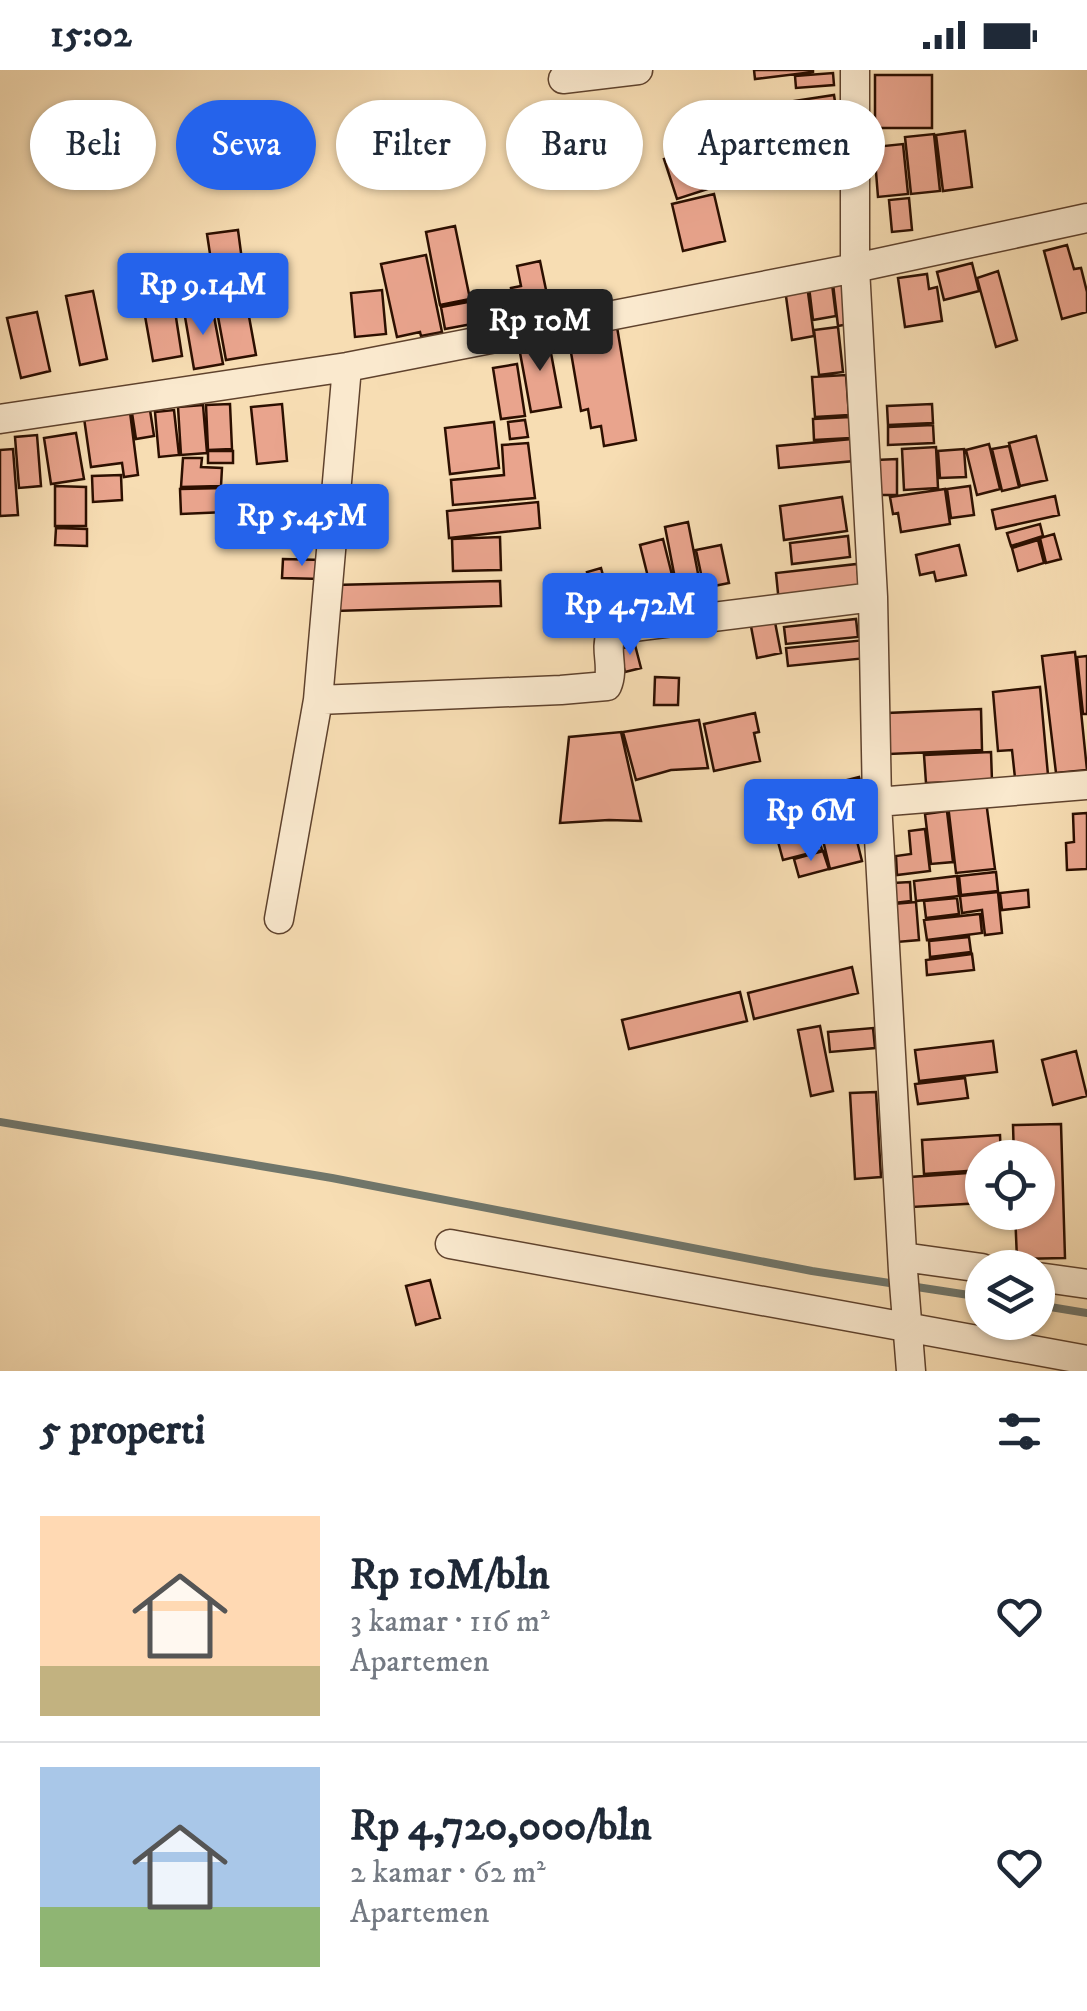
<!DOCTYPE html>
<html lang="id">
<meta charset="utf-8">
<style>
body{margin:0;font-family:"IM FELL DW Pica",serif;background:#f2f2f3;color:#1f2937;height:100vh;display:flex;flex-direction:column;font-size:38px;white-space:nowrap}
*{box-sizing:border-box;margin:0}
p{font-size:32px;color:#747a83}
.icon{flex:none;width:55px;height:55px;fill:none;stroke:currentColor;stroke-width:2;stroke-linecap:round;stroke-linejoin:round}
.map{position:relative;height:1301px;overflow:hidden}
.details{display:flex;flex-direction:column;background:#fff;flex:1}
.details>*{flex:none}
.banner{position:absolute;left:30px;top:30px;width:1028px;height:90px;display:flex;gap:20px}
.fabs{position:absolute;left:965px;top:1070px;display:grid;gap:20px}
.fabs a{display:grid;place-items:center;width:90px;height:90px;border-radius:50%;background:#fff;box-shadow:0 2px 8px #0004;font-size:50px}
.price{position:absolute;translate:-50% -85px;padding:0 22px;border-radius:10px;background:#2563eb;color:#fff;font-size:32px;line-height:65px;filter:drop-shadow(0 2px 5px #0008)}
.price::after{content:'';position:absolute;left:50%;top:60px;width:30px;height:22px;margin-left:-15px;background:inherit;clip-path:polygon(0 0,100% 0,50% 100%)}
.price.on{background:#222;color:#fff}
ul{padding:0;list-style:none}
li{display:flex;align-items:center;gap:30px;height:250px;padding:0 40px}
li+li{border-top:2px solid #e0e1e3}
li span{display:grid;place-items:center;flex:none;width:280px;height:200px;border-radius:0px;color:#555}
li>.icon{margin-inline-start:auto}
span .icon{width:120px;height:120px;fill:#fffc;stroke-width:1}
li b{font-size:42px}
h2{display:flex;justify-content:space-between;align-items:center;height:120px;padding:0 40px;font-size:42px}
.pill{padding:0 35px;border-radius:45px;background:#fff;box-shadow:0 2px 8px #0004;font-size:35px;line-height:90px}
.pill.on{background:#2563eb;color:#fff}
.status{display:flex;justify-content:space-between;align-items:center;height:70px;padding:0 50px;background:#fff;direction:ltr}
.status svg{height:28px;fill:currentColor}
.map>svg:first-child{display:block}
</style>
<div class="status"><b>15:02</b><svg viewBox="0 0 49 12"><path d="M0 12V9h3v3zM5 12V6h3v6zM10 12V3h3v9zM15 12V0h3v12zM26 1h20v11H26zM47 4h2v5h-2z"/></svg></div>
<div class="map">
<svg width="1087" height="1301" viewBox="0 0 1087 1301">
<rect width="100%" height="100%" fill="#f7ddb3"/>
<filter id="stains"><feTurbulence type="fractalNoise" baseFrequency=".002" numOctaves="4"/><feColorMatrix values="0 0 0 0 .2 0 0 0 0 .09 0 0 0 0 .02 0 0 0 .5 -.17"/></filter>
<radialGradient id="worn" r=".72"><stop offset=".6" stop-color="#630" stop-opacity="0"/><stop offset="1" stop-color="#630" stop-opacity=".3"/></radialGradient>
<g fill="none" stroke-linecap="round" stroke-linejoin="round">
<!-- stream -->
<path stroke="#70766b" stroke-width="8" d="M0,1052L332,1108L812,1201L896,1214
M910,1216L982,1227
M1038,1235L1087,1243"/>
</g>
<!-- building -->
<path fill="#e9a48d" stroke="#2c0f00" stroke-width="2.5" d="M754,0H813V2L755,9Z
M833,3L834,15L796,18L795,6Z
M875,5H932V58H875Z
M834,25L840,65L800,71L794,31Z
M965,61L972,117L943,121L936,65Z
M934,64L940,121L911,124L905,67Z
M91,65V78L59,79V66Z
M842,69L846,92L823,96L819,73Z
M818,74L822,96L760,106L757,84Z
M903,74L908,124L878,127L874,77Z
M698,78L711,118L677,129L664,89Z
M755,84L758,105L723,111L719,90Z
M714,124L725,171L683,181L672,134Z
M909,128L912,160L892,162L889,130Z
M455,156L470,229L440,235L426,162Z
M238,160L245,213L215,217L207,164Z
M1067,175L1074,199L1081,198L1087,222V242L1062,249L1044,181Z
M426,185L442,262L421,266L420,262L397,267L381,194Z
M540,191L550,239L516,246L511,218L521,216L517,196Z
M972,193L979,221L944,230L937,202Z
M998,201L1017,270L996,277L977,208Z
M927,204L929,219L937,217L942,251L905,257L898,208Z
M844,213L849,254L838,256L833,214Z
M832,214L836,246L813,250L809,217Z
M807,215L814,266L792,270L785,219Z
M244,219L256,285L226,290L214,225Z
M382,220L386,264L355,267L351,223Z
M93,221L107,289L80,295L66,226Z
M468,232L472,254L445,259L441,237Z
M212,236L223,294L194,299L184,241Z
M175,241L182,286L153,291L145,246Z
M37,242L50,301L21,308L7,248Z
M617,257L636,370L604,376L601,356L591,358L588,339L581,341L568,265Z
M838,257L843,302L819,305L814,260Z
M548,267L561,337L531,342L518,272Z
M517,294L525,346L501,349L493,298Z
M846,305L849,345L815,347L812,307Z
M230,334L232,379L208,380L206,335Z
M282,334L287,391L257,394L251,337Z
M932,334L933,353L888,355L887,336Z
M203,335L207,383L181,385L178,337Z
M150,340L154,366L136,369L132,343Z
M174,340L179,385L159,387L155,342Z
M130,342L138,405L124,407L122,393L91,397L84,348Z
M850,347L851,368L814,370L813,349Z
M525,350L528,367L510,369L508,352Z
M494,352L499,398L450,404L445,358Z
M933,355L934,373L888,375V357Z
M76,363L84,409L51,414L44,368Z
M37,365L41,416L19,418L15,367Z
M1036,366L1047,410L1020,416L1009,373Z
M852,369L854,391L779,398L777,376Z
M528,373L535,428L453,435L451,410L504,405L502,375Z
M989,374L1000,419L977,425L966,380Z
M1009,376L1019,417L1002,421L992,379Z
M936,377L938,418L904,420L902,379Z
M13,379L18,445L0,446V380Z
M964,379L966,407L940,408L938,381Z
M208,381H233V393H208Z
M183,388H202L201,397L222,398L221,416L181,417Z
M897,389V425H876V390Z
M121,405L122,430L93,432L92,406Z
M55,416L86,417V456H55Z
M970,416L974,445L951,448L947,419Z
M225,418L226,442L181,444L180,419Z
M945,419L950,454L901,462L898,443L893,444L890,427Z
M1055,426L1059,445L996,459L992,440Z
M842,427L847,461L784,470L780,436Z
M538,432L540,458L449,468L447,441Z
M688,452L702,524L679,529L665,457Z
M1040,454L1043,466L1011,476L1007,463Z
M56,458L87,459V476L55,475Z
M1054,464L1061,489L1046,493L1040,468Z
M848,466L850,487L792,494L790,473Z
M500,467L501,500L453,501L452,469Z
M663,469L680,537L657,543L640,475Z
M1038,470L1044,493L1018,501L1012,478Z
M721,475L729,513L704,518L696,480Z
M959,475L966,505L936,511L934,502L920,505L916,485Z
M283,489L323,490L322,509L282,508Z
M857,494L860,524L779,533L776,503Z
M601,498L607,520L593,524L587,502Z
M500,511L501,536L335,541L334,515Z
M634,519L641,553L600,561L593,527Z
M774,547L781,583L757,588L750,551Z
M856,549L858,567L786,574L784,557Z
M865,570L867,588L788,596L786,578Z
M635,575L641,598L625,602L619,579Z
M1075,582L1087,700L1056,703L1042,586Z
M1087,586V644H1083L1077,587Z
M655,607L679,608L678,635H654Z
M1040,617L1048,705L1015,708L1012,680L998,681L993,622Z
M981,639L982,680L889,684L887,643Z
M755,643L759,662L754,663L760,691L714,701L704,654Z
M699,650L708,698L671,700L636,710L623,662Z
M621,662L641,751L609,750L560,753L569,667Z
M991,682L992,711L926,713L924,685Z
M859,707L867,736L823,747L816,718Z
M986,731L995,799L956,803L948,735Z
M947,741L953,792L931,794L925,744Z
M1087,743V799L1067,800L1066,773L1074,772L1073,744Z
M861,747L866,764L856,767L862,791L830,799L820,758Z
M816,758L822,780L783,790L777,768Z
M925,759L930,801L897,805L896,786L911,784L909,761Z
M823,781L829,799L799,807L794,789Z
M996,802L998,821L961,825L959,806Z
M957,806L959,826L916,831L914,811Z
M910,812L911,831L894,833L893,813Z
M1028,820L1029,837L1002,840L1000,823Z
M998,822L1002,863L985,865L982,840L962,843L960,826Z
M957,828L959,844L926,848L924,831Z
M916,832L919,870L897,872L893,834Z
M980,844L982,863L927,870L924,850Z
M969,867L971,882L930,887L929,871Z
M972,884L974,900L927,905L926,890Z
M852,897L858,923L754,949L748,923Z
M740,922L747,951L629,979L622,950Z
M820,956L833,1021L811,1026L798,960Z
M873,958L875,978L830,982L828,962Z
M993,971L997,1002L919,1011L915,980Z
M1076,981L1087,1026L1053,1035L1042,990Z
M965,1008L968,1028L918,1034L915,1014Z
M876,1022L881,1107L855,1109L850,1023Z
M1061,1054L1065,1188L1017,1189L1015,1142H1038V1088H1014L1013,1055Z
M1000,1065L1001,1088H982V1100L924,1104L922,1070Z
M982,1102V1133L912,1137L910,1107Z
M430,1210L440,1248L416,1255L406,1216Z"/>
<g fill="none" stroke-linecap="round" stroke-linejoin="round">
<defs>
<path id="minor" d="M855,0V198L873,527L877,732L903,1201L911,1301
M563,9L638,0
M0,349L347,297L855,198L1087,148
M318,630L561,620L607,616C615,598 604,581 611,563L617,559L873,527
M877,732L1087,715
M279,849L318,630L347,297
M450,1174L1087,1290
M903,1187L982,1198
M1038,1207L1087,1214"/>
</defs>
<!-- minor casing -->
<use href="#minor" stroke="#5f422d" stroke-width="31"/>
<!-- minor -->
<use href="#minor" stroke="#fae9ce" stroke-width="28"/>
</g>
<rect width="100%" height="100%" filter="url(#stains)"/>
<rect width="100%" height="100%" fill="url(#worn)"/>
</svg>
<div class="fabs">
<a><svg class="icon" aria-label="locate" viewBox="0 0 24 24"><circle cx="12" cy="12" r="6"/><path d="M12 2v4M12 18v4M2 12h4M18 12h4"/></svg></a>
<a><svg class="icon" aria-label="layers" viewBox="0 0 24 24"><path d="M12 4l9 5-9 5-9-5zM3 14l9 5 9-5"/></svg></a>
</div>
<b class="price" style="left:203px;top:268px">Rp 9.14M</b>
<b class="price on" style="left:540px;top:304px">Rp 10M</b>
<b class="price" style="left:302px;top:499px">Rp 5.45M</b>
<b class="price" style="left:630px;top:588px">Rp 4.72M</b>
<b class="price" style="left:811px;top:794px">Rp 6M</b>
<div class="banner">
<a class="pill">Beli</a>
<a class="pill on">Sewa</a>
<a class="pill">Filter</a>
<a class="pill">Baru</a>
<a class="pill">Apartemen</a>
</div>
</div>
<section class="details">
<h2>5 properti<svg class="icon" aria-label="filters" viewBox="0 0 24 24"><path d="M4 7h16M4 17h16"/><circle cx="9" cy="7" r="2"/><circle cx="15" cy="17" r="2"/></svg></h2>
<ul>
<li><span style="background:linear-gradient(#ffd9b3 75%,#c2b280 0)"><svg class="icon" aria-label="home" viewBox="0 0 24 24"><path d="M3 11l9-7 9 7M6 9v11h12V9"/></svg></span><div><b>Rp 10M/bln</b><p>3 kamar · 116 m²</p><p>Apartemen</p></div><svg class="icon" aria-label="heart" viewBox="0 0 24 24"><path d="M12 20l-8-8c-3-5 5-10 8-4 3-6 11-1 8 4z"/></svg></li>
<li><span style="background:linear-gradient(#a9c7e8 70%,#8fb573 0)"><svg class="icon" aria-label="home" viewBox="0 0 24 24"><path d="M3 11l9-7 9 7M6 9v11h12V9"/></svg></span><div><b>Rp 4,720,000/bln</b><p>2 kamar · 62 m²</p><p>Apartemen</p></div><svg class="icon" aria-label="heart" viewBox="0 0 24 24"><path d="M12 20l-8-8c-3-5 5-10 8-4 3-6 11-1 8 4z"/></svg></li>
</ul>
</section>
